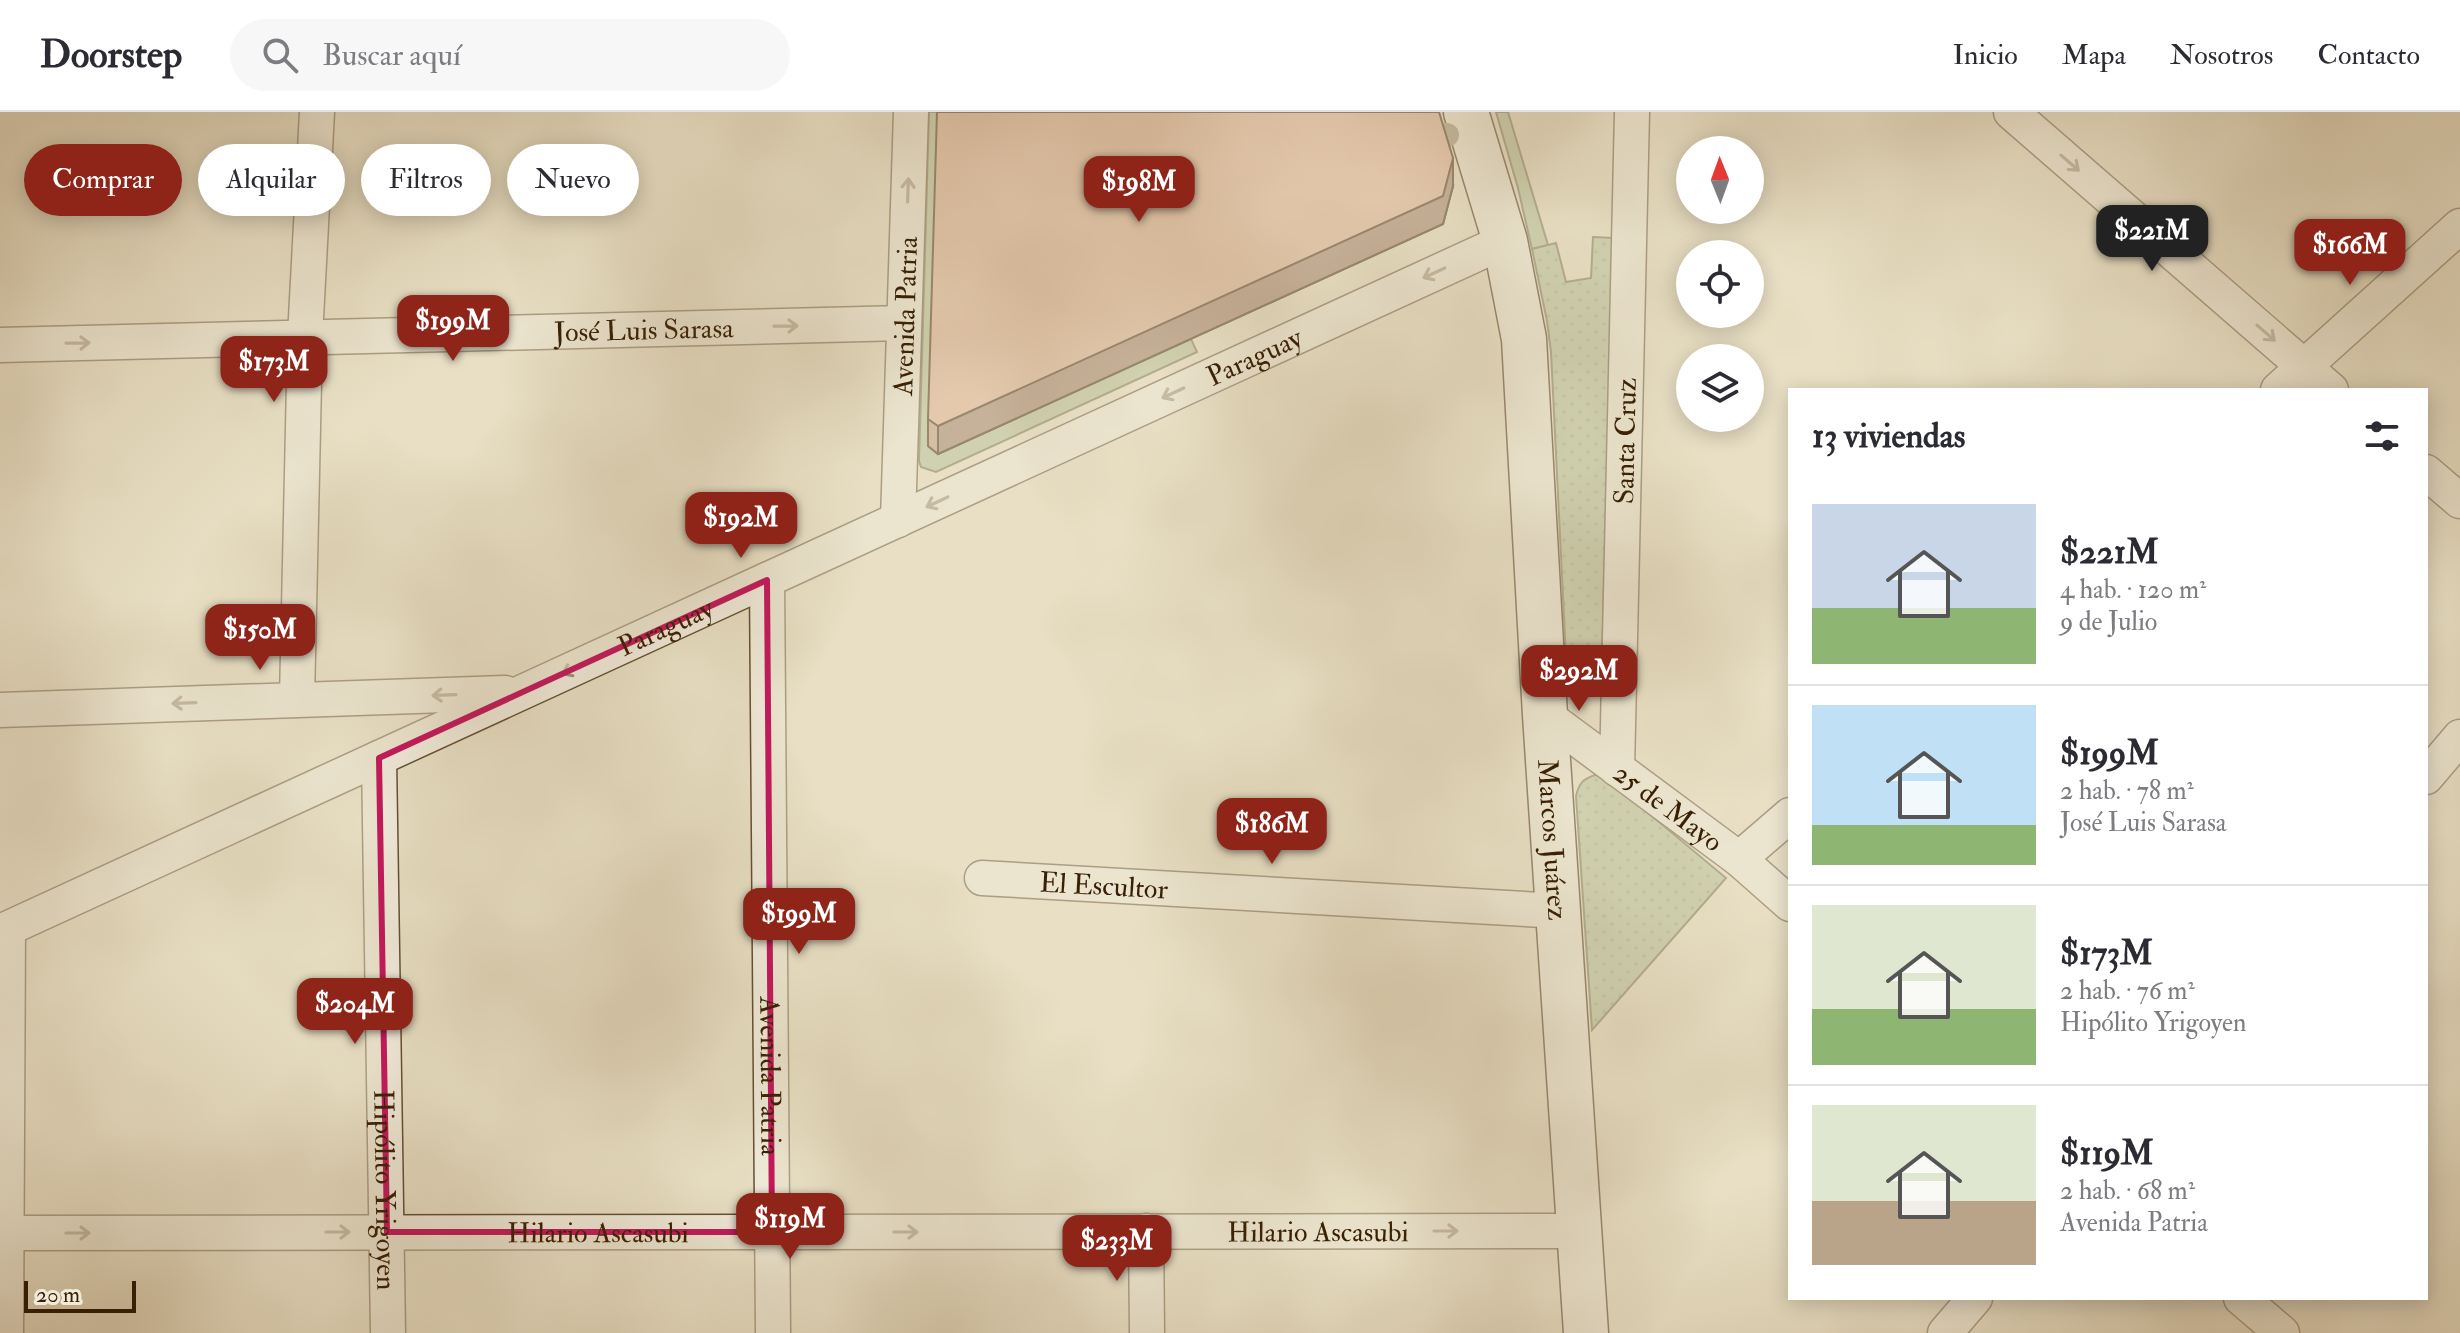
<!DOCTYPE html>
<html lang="es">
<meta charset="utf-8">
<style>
body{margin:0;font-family:"IM FELL Double Pica",serif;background:#f7f7f7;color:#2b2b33;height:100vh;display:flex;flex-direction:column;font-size:30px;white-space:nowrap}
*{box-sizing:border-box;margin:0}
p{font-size:26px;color:#7c7c81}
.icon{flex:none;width:44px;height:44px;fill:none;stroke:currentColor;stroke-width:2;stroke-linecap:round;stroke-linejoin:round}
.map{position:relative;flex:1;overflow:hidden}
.side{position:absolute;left:1788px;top:276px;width:640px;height:912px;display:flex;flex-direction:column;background:#fff;border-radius:0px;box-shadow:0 4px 20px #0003}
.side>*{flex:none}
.hud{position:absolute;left:24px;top:32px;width:760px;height:72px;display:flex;gap:16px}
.needle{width:52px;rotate:359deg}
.buttons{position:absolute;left:1676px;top:24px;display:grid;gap:16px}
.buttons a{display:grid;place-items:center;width:88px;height:88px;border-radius:50%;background:#fff;box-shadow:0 4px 20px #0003;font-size:40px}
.scale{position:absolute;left:24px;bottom:20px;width:112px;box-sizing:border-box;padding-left:8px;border:4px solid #391f03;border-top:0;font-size:22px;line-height:28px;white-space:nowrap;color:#391f03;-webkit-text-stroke:6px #f0ead9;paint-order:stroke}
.price{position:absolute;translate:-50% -68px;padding:0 18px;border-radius:16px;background:#8f2418;color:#fff;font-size:26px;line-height:52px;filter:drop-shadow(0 2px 4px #0008)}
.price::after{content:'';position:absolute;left:50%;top:48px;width:24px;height:18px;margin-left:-12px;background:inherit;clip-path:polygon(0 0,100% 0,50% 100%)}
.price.current{background:#222;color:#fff}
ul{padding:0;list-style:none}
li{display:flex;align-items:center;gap:24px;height:200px;padding:0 24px}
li+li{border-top:2px solid #e1e1e2}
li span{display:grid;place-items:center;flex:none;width:224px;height:160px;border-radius:0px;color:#555}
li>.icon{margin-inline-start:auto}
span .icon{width:96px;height:96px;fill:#fffc;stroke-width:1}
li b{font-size:34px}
h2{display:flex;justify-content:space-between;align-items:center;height:96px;padding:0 24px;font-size:34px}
.pill{padding:0 28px;border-radius:36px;background:#fff;box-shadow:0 4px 20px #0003;font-size:28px;line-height:72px}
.pill.current{background:#8f2418;color:#fff}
header{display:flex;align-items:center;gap:48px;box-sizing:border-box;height:112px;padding:0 40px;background:#fff;border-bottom:2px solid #e1e1e2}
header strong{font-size:38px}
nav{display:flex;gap:44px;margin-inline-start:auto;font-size:28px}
.search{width:560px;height:72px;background:#f7f7f7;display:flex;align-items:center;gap:20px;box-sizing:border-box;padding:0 28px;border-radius:44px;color:#7c7c81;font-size:30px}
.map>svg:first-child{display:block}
</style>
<header>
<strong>Doorstep</strong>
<div class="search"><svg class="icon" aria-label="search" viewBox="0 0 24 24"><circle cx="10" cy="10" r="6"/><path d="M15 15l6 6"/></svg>Buscar aquí</div>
<nav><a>Inicio</a><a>Mapa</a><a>Nosotros</a><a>Contacto</a></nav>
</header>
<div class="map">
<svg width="2460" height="1221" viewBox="0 0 2460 1221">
<defs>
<pattern id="park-dots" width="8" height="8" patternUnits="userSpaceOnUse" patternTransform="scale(2)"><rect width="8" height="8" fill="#b3c297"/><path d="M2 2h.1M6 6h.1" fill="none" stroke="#9ba680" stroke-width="1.8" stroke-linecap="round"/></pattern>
</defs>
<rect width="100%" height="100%" fill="#e8dfc4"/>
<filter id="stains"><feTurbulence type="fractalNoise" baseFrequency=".0025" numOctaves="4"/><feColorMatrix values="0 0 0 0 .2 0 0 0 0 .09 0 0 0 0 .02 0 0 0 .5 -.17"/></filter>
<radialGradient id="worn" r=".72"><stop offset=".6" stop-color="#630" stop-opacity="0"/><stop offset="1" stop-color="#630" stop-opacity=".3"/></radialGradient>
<!-- grass -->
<path fill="#b3c297" stroke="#76704d" stroke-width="2" d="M929,0H938L929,335L938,342L1191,227L1197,240L936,360L921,355L919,349Z
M1496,0H1508L1548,133L1532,137L1518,76Z"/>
<!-- park -->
<path fill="url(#park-dots)" stroke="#76704d" stroke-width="2" d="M1593,125L1613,126L1602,549L1582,573L1570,571L1567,566L1551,240L1547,209L1532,137L1556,131L1566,170L1591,166Z
M1595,663L1605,665L1726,766L1592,918L1576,684C1579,671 1583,667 1595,663Z"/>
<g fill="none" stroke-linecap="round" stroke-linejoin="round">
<defs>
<g id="street">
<path d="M2011,0L2331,278"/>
<path id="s1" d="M0,233L904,211"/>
<path d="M2278,278L2460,114"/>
<path d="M2426,360L2460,389"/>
<path id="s2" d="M898,408L911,0"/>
<path id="s3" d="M767,468L773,1221"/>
<path d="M297,587L305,225L317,0"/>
<path d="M0,598L505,581"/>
<path id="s4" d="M1545,603L1739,747L1790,792"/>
<path id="s5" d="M379,646L388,1221"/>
<path id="s6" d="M1617,657L1632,0"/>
<path d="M2426,665L2460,625"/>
<path d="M1739,747L1790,703"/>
<path id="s7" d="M982,766L1560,799"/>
<path id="s8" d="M0,820L1505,129"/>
<path d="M1146,1119L1147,1221"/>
<path id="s9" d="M0,1121L1581,1119"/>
<path d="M2241,1186L2282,1221"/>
<path d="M6,1221L8,817"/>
<path d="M1945,1221L1975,1186"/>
</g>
<g id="secondary">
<path id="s10" d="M1466,0L1505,129L1524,227L1545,603L1586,1221"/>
</g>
</defs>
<!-- street casing -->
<use href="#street" stroke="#654f33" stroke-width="37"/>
<!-- secondary casing -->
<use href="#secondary" stroke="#391f03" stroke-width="47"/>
<!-- street -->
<use href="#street" stroke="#f0ead9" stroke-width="34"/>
<!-- secondary -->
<use href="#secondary" stroke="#f0ead9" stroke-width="44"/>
</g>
<!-- trees -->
<circle fill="#9c9072" cx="1447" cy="23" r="12"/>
<!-- wall -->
<path fill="#c2977d" stroke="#391f03" stroke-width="2" d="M1453,74L1443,112L938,342L928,334V307Z"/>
<!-- shaded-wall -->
<path fill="#9e7b66" stroke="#391f03" stroke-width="2" d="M1453,46V74L1443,112L938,342V314Z"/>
<!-- building -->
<path fill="#e1b091" stroke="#391f03" stroke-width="2" d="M937,0H1439L1453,46L1443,84L938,314L928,307Z"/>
<!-- one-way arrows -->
<defs><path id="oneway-shaft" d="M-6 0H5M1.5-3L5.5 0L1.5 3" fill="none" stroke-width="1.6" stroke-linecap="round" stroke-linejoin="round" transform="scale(2)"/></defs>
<g stroke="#9e8f79">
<use href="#oneway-shaft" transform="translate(2070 51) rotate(41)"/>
<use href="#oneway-shaft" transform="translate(908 78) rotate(-88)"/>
<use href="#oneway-shaft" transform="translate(1434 161) rotate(155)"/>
<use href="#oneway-shaft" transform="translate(786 214) rotate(-1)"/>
<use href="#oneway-shaft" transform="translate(2266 221) rotate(41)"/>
<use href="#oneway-shaft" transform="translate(78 231) rotate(-1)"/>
<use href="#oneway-shaft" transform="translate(1173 281) rotate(155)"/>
<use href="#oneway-shaft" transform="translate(937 390) rotate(155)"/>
<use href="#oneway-shaft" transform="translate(573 557) rotate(155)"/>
<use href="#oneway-shaft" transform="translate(444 583) rotate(178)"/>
<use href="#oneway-shaft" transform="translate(184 591) rotate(178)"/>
<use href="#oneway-shaft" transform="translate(1446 1119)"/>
<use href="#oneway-shaft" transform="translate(338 1120)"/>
<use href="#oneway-shaft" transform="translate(906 1120)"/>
<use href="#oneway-shaft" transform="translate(78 1121)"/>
</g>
<!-- marked area -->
<path d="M0 0H2460V1221H0ZM767,468L772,1120H387L379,646Z" fill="#e8dfc4" fill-opacity=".55" fill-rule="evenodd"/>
<path fill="none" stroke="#c2185b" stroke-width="6" stroke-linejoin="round" d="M767,468L772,1120H387L379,646Z"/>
<g text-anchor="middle" stroke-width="6" stroke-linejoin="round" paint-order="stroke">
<!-- street labels -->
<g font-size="28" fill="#391f03" stroke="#f0ead9">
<text dy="10" stroke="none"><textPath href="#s2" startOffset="204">Avenida Patria</textPath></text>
<text dy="10" stroke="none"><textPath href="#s1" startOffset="644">José Luis Sarasa</textPath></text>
<text dy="10" stroke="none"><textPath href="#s8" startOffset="1380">Paraguay</textPath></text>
<text dy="10" stroke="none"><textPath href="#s6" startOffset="328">Santa Cruz</textPath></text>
<text dy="10" stroke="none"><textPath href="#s8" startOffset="732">Paraguay</textPath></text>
<text dy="10" stroke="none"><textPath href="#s4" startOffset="154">25 de Mayo</textPath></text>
<text dy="10" stroke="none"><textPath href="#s10" startOffset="736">Marcos Juárez</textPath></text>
<text dy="10" stroke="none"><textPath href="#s7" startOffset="122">El Escultor</textPath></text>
<text dy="10" stroke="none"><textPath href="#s3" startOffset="496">Avenida Patria</textPath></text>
<text dy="10" stroke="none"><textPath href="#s5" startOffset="432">Hipólito Yrigoyen</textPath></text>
<text dy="10" stroke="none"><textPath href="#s9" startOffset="1318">Hilario Ascasubi</textPath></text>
<text dy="10" stroke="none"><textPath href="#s9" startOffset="598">Hilario Ascasubi</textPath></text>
</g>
</g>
<rect width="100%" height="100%" filter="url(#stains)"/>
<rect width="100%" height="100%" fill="url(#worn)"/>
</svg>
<div class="buttons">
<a><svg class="needle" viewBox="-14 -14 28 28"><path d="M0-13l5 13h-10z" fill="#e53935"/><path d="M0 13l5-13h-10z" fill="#7c7c81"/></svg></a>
<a><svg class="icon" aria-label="locate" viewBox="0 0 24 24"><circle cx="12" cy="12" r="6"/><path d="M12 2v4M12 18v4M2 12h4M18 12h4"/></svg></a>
<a><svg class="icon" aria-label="layers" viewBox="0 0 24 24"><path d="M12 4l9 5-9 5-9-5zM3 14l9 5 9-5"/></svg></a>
</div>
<div class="scale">20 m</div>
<b class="price" style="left:1139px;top:112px">$198M</b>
<b class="price current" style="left:2152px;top:161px">$221M</b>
<b class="price" style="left:2350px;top:175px">$166M</b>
<b class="price" style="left:453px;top:251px">$199M</b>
<b class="price" style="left:274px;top:292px">$173M</b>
<b class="price" style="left:741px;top:448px">$192M</b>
<b class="price" style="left:260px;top:560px">$150M</b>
<b class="price" style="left:1579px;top:601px">$292M</b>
<b class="price" style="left:1272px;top:754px">$186M</b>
<b class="price" style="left:799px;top:844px">$199M</b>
<b class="price" style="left:355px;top:934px">$204M</b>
<b class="price" style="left:790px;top:1149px">$119M</b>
<b class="price" style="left:1117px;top:1171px">$233M</b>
<div class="hud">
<a class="pill current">Comprar</a>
<a class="pill">Alquilar</a>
<a class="pill">Filtros</a>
<a class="pill">Nuevo</a>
</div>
<section class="side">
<h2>13 viviendas<svg class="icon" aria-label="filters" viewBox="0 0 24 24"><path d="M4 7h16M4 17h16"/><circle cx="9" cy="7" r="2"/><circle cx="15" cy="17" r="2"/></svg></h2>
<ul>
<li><span style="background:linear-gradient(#c9d6e8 65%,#8fb573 0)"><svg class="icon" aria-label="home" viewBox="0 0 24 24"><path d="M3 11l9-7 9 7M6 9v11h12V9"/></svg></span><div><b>$221M</b><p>4 hab. · 120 m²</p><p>9 de Julio</p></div></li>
<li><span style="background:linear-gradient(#bfe0f5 75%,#8fb573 0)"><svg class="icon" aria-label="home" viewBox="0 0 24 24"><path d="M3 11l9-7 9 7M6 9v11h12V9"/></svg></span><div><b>$199M</b><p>2 hab. · 78 m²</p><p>José Luis Sarasa</p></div></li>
<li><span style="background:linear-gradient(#dfe7d0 65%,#8fb573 0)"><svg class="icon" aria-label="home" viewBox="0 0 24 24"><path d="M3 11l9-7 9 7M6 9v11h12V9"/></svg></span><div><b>$173M</b><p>2 hab. · 76 m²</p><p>Hipólito Yrigoyen</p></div></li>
<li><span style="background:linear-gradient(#dfe7d0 60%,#b9a48a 0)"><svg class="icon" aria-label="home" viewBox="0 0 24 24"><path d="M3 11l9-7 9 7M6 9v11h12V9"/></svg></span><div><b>$119M</b><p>2 hab. · 68 m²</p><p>Avenida Patria</p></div></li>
</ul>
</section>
</div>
